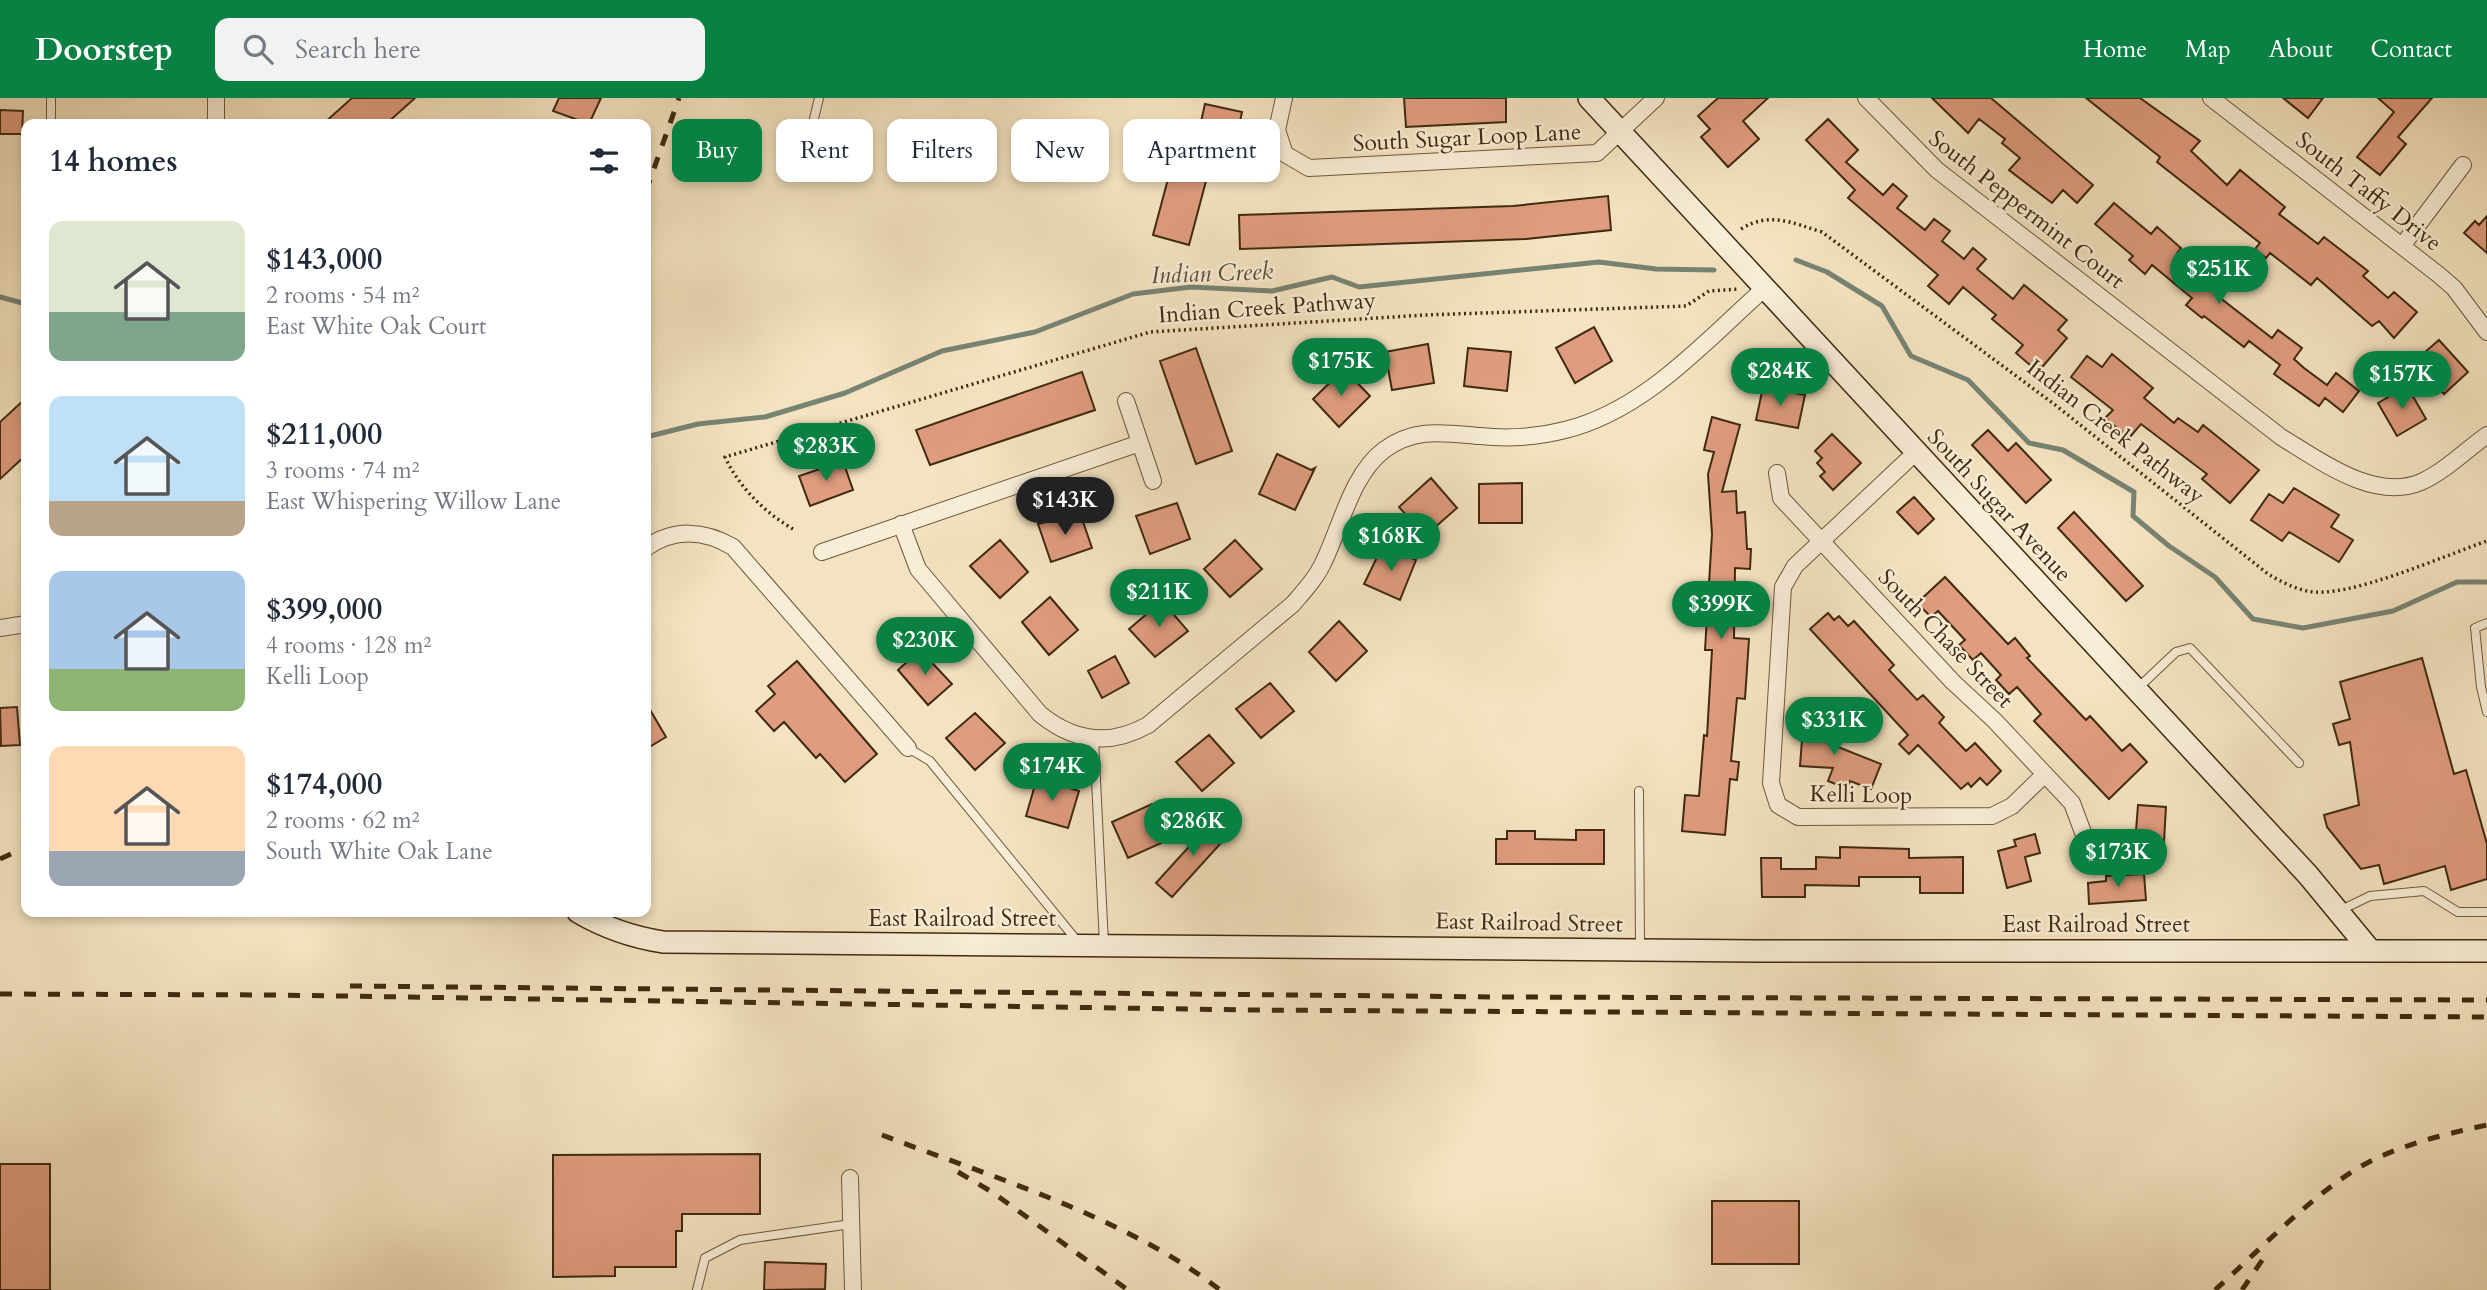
<!DOCTYPE html>
<meta charset="utf-8">
<style>
body{margin:0;font-family:Cardo,serif;background:#f2f2f3;color:#1f2937;height:100vh;display:flex;flex-direction:column;font-size:26px;white-space:nowrap}
*{box-sizing:border-box;margin:0}
p{font-size:23px;color:#747a83}
.icon{flex:none;width:38px;height:38px;fill:none;stroke:currentColor;stroke-width:2;stroke-linecap:round;stroke-linejoin:round}
.map{position:relative;flex:1;overflow:hidden}
.sheet{position:absolute;left:21px;top:21px;width:630px;height:798px;display:flex;flex-direction:column;background:#fff;border-radius:14px;box-shadow:0 4px 10px #0003}
.sheet>*{flex:none}
.hud{position:absolute;left:672px;top:21px;width:665px;height:63px;display:flex;gap:14px}
.price{position:absolute;translate:-50% -60px;padding:0 16px;border-radius:24px;background:#0b8043;color:#fff;font-size:23px;line-height:46px;filter:drop-shadow(0 2px 4px #0008)}
.price::after{content:'';position:absolute;left:50%;top:42px;width:21px;height:16px;margin-left:-10px;background:inherit;clip-path:polygon(0 0,100% 0,50% 100%)}
.price.on{background:#222;color:#fff}
ul{padding:0;list-style:none}
li{display:flex;align-items:center;gap:21px;height:175px;padding:0 28px}
li span{display:grid;place-items:center;flex:none;width:196px;height:140px;border-radius:14px;color:#555}
li>.icon{margin-inline-start:auto}
span .icon{width:84px;height:84px;fill:#fffc;stroke-width:1}
li b{font-size:30px}
h2{display:flex;justify-content:space-between;align-items:center;height:84px;padding:0 28px;font-size:30px}
.pill{padding:0 24px;border-radius:14px;background:#fff;box-shadow:0 4px 10px #0003;font-size:24px;line-height:63px}
.pill.on{background:#0b8043;color:#fff}
header{display:flex;align-items:center;gap:42px;box-sizing:border-box;height:98px;padding:0 35px;background:#0b8043;color:#fff}
header strong{font-size:33px}
nav{display:flex;gap:38px;margin-inline-start:auto;font-size:24px}
.search{width:490px;height:63px;background:#f2f2f3;display:flex;align-items:center;gap:18px;box-sizing:border-box;padding:0 24px;border-radius:14px;color:#747a83;font-size:26px}
.map>svg:first-child{display:block}
</style>
<header>
<strong>Doorstep</strong>
<div class="search"><svg class="icon" aria-label="search" viewBox="0 0 24 24"><circle cx="10" cy="10" r="6"/><path d="M15 15l6 6"/></svg>Search here</div>
<nav><a>Home</a><a>Map</a><a>About</a><a>Contact</a></nav>
</header>
<div class="map">
<svg width="2487" height="1192" viewBox="0 0 2487 1192">
<rect width="100%" height="100%" fill="#f4e3c0"/>
<filter id="stains"><feTurbulence type="fractalNoise" baseFrequency=".00286" numOctaves="4"/><feColorMatrix values="0 0 0 0 .2 0 0 0 0 .09 0 0 0 0 .02 0 0 0 .5 -.17"/></filter>
<radialGradient id="worn" r=".72"><stop offset=".6" stop-color="#630" stop-opacity="0"/><stop offset="1" stop-color="#630" stop-opacity=".3"/></radialGradient>
<g fill="none" stroke-linecap="round" stroke-linejoin="round">
<!-- stream -->
<path stroke="#778373" stroke-width="5" d="M1796,162L1827,174L1882,208L1911,258L1968,282L2029,345L2063,352L2134,394L2133,418L2169,448L2215,479L2253,521L2303,530L2393,513L2457,484H2487
M0,199L26,206
M646,339L698,326L765,319L845,295L942,253L1035,234L1133,196L1191,189L1272,193L1332,179L1359,189L1599,164L1656,171L1714,172"/>
</g>
<!-- building -->
<path fill="#df9c7e" stroke="#402a10" stroke-width="2" d="M352,0H415L386,26H323Z
M559,0H601L589,26L553,13Z
M1404,0H1506V24L1406,29Z
M1718,0H1768L1743,23L1759,41L1728,69L1701,39L1710,31L1698,18Z
M1932,0H1991L2093,87L2077,105L2063,92L2052,105L2009,72L2020,60L2002,45L2005,41L1979,21L1968,35Z
M2086,0H2140L2200,43L2191,53L2227,87L2240,72L2285,109L2279,116L2318,146L2324,139L2368,173L2363,178L2388,200L2394,194L2417,214L2394,240L2379,223L2372,228L2317,180L2311,187L2270,155L2266,160L2255,151L2260,145L2157,64L2160,59Z
M2283,0H2323L2308,20Z
M2378,0H2432L2398,39L2406,46L2380,77L2357,59L2394,14Z
M1205,6L1242,14L1233,57L1214,53L1189,147L1153,137L1175,55L1193,59Z
M0,12L23,13L22,36H0Z
M1828,21L1858,52L1846,64L1883,97L1893,86L1907,98L1897,110L1925,132L1934,121L1950,133L1942,143L1964,161L1973,150L1986,161L1977,171L2013,201L2024,187L2067,222L2058,232L2067,240L2038,274L2016,255L2023,247L1992,221L1996,217L1963,189L1949,206L1928,188L1938,177L1848,100L1855,92L1806,42Z
M1608,98L1611,132L1526,141L1240,151L1239,117L1513,108Z
M2114,105L2151,136L2157,129L2181,150L2177,155L2224,193L2219,199L2272,240L2278,232L2302,250L2294,261L2304,270L2327,287L2336,275L2359,293L2343,314L2325,300L2319,308L2274,276L2280,267L2249,243L2244,249L2204,218L2202,220L2186,207L2192,200L2152,167L2145,176L2129,162L2133,158L2095,126Z
M2487,118V155L2464,135L2475,123L2479,127Z
M1594,229L1612,263L1575,285L1556,250Z
M2439,242L2468,274L2444,296L2420,270L2430,261L2424,255Z
M1428,246L1434,285L1392,292L1385,254Z
M1196,250L1232,353L1196,366L1160,263Z
M1468,250L1511,254L1507,293L1464,288Z
M2112,256L2153,290L2144,300L2174,325L2178,320L2198,334L2203,327L2259,372L2230,405L2202,381L2207,376L2141,326L2129,340L2105,320L2113,312L2071,279L2087,258L2102,269Z
M1344,271L1370,298L1339,329L1313,301Z
M1082,274L1095,312L930,367L916,332Z
M2407,288L2426,321L2397,338L2378,305Z
M1763,289L1805,297L1798,330L1756,322Z
M26,300V357L0,381V324Z
M1712,319L1740,327L1722,394L1736,393L1737,415L1745,414L1747,451H1751L1750,471L1735,470L1734,540L1749,541L1745,601L1737,600L1731,663L1739,664L1737,682L1730,681L1725,737L1682,733L1685,697L1699,698L1704,637L1707,638L1712,552H1705L1712,436L1708,376L1714,354L1704,352Z
M1988,332L2008,353L2016,345L2051,382L2026,405L1972,347Z
M1832,336L1861,365L1833,392L1820,378L1825,374L1817,365L1822,360L1815,353Z
M1277,356L1311,372L1315,370L1295,412L1259,396Z
M843,363L853,392L810,408L799,378Z
M1431,380L1457,410L1425,438L1399,409Z
M1522,385V425H1479V386Z
M2294,390L2339,417L2331,429L2353,442L2339,464L2289,434L2282,443L2251,422L2269,396L2283,405Z
M1914,399L1934,421L1918,436L1897,414Z
M1177,405L1190,441L1150,456L1136,418Z
M2074,414L2143,488L2126,503L2058,430Z
M1080,415L1092,450L1051,464L1038,426Z
M1000,442L1028,474L1000,500L970,468Z
M1235,442L1262,471L1230,499L1204,471Z
M1383,447L1416,462L1400,502L1364,486Z
M1945,479L2008,546L2015,540L2030,558L2027,560L2086,622L2090,618L2122,653L2130,646L2147,664L2109,701L2034,623L2041,616L2017,589L2009,596L1996,582L2001,577L1981,555L1973,562L1959,547L1965,542L1938,513L1931,519L1917,505Z
M1050,499L1078,532L1049,557L1022,524Z
M1162,503L1188,533L1155,559L1129,531Z
M1828,515L1834,522L1839,518L1848,528L1854,523L1894,567L1889,572L1917,602L1923,597L1944,619L1939,625L1966,653L1975,645L2001,673L1987,687L1980,680L1971,689L1968,685L1961,691L1918,647L1909,656L1899,646L1908,637L1810,531Z
M1339,523L1367,553L1336,583L1309,554Z
M920,552L952,586L928,607L898,572Z
M1115,558L1129,585L1102,600L1088,573Z
M2422,560L2454,676L2466,672L2487,746V781L2451,792L2445,768L2384,786L2379,767L2361,771L2327,729L2324,717L2359,707L2350,644L2339,647L2333,626L2350,621L2340,584Z
M797,563L877,656L845,684L820,656L816,660L784,624L774,633L756,613L775,596L768,588Z
M1270,585L1294,613L1261,640L1236,611Z
M646,605L666,639L646,651Z
M17,609L20,647L1,648L0,610Z
M975,615L1005,645L975,672L946,640Z
M1804,616L1825,617L1823,643L1881,666L1871,691L1850,683L1847,691L1828,683L1833,670L1800,668Z
M1209,637L1234,665L1202,693L1176,664Z
M1037,680L1079,693L1068,730L1026,718Z
M1152,706L1168,742L1128,760L1112,724Z
M2138,707L2166,709L2163,760L2134,758Z
M1215,720L1230,735L1172,799L1156,785Z
M1576,732H1604V766H1496V741H1507V733H1535V741L1576,742Z
M2035,736L2040,755L2025,759L2031,783L2007,790L1998,753L2016,748L2014,742Z
M1840,749L1909,751V760L1963,759V795H1920V779H1859V788L1805,787V799H1762L1761,760H1781V771H1816V759L1840,760Z
M2144,776L2146,802L2089,806L2088,785L2106,783V778Z
M760,1056V1116H682V1133H676V1169H615V1178L553,1179V1057Z
M0,1066H50V1192H0Z
M1712,1103H1799V1166H1712Z
M765,1164L826,1166L825,1191L764,1192Z"/>
<g fill="none" stroke-linecap="round" stroke-linejoin="round">
<defs>
<path id="lane" d="M51,0V26
M811,33L819,0
M2487,525L2475,530L2481,589L2487,614
M2138,590L2176,554L2190,550L2299,665
M1094,641L1104,846
M908,650L930,663L1078,844
M1639,693L1640,852
M2341,812L2370,798L2424,793L2458,814H2487
M697,1192L705,1160L740,1142L851,1126"/>
<path id="street" d="M216,0V26
M1284,0L1277,32L1285,56L1309,70L1597,55L1656,0
M1866,0L1937,72L2281,339C2319,362 2374,404 2421,384C2444,374 2466,352 2487,337
M2211,0L2439,177L2454,190L2487,234
M2402,148L2463,67
M1126,303L1153,383
M1915,355L1795,468L1783,489L1771,685L1778,707L1798,719L1992,718L2012,708L2045,676
M1777,375L1781,400L1953,584L1995,623L2072,705L2084,737
M901,426L918,471L1040,616C1073,643 1109,649 1148,627L1293,506C1305,492 1317,479 1324,463C1341,428 1352,376 1384,352C1415,329 1444,335 1480,338C1508,341 1538,339 1565,332C1646,312 1705,243 1766,189
M646,450C674,430 704,432 733,449L908,650
M822,454L1140,345
M0,530L26,526
M850,1080L853,1192"/>
<path id="secondary" d="M1589,0L2308,777L2370,852
M578,814C605,830 631,839 663,844L1756,853H2487"/>
</defs>
<!-- lane casing -->
<use href="#lane" stroke="#6d583c" stroke-width="10"/>
<!-- street casing -->
<use href="#street" stroke="#6d583c" stroke-width="18"/>
<!-- secondary casing -->
<use href="#secondary" stroke="#402a10" stroke-width="24"/>
<!-- path -->
<path stroke="#402a10" stroke-width="3.5" stroke-dasharray="2 3.5" stroke-linecap="butt" d="M1741,131C1770,113 1792,125 1822,134L2054,306L2268,476C2280,483 2293,490 2307,493C2347,502 2445,457 2487,443
M793,431C764,414 739,389 725,359L1150,234L1425,217L1686,208L1709,193L1739,191"/>
<!-- lane -->
<use href="#lane" stroke="#f8edd6" stroke-width="8"/>
<!-- street -->
<use href="#street" stroke="#f8edd6" stroke-width="16"/>
<!-- secondary -->
<use href="#secondary" stroke="#f8edd6" stroke-width="21"/>
<!-- rail -->
<path stroke="#402a10" stroke-width="5" stroke-dasharray="12 12" stroke-linecap="butt" d="M646,93L679,0
M0,761L26,749
M350,888L1503,899L2487,902
M0,896L275,897L1249,912L2487,919
M882,1037C992,1079 1128,1120 1220,1192
M958,1074L992,1094L1128,1192
M2215,1192C2259,1153 2317,1091 2369,1064C2407,1045 2446,1036 2487,1027
M2242,1192L2267,1155"/>
</g>
<g text-anchor="middle" stroke-width="5" stroke-linejoin="round" paint-order="stroke">
<!-- street labels -->
<g font-size="23" fill="#402a10" stroke="#f8edd6">
<text transform="translate(1467 39) rotate(-3)" y="8">South Sugar Loop Lane</text>
<text transform="translate(2369 93) rotate(38)" y="8">South Taffy Drive</text>
<text transform="translate(2027 111) rotate(38)" y="8">South Peppermint Court</text>
<text transform="translate(1267 209) rotate(-4)" y="8">Indian Creek Pathway</text>
<text transform="translate(2116 333) rotate(38)" y="8">Indian Creek Pathway</text>
<text transform="translate(2000 407) rotate(47)" y="8">South Sugar Avenue</text>
<text transform="translate(1946 540) rotate(46)" y="8">South Chase Street</text>
<text transform="translate(1861 696) rotate(1)" y="8">Kelli Loop</text>
<text x="962" y="828">East Railroad Street</text>
<text transform="translate(1529 824) rotate(1)" y="8">East Railroad Street</text>
<text x="2096" y="834">East Railroad Street</text>
</g>
<!-- water labels -->
<g font-size="24" font-style="italic" fill="#574f39" stroke="#f8edd6">
<text transform="translate(1212 175) rotate(-2)" y="8">Indian Creek</text>
</g>
</g>
<rect width="100%" height="100%" filter="url(#stains)"/>
<rect width="100%" height="100%" fill="url(#worn)"/>
</svg>
<b class="price" style="left:2219px;top:208px">$251K</b>
<b class="price" style="left:1341px;top:300px">$175K</b>
<b class="price" style="left:1780px;top:310px">$284K</b>
<b class="price" style="left:2402px;top:313px">$157K</b>
<b class="price" style="left:826px;top:385px">$283K</b>
<b class="price on" style="left:1065px;top:439px">$143K</b>
<b class="price" style="left:1391px;top:475px">$168K</b>
<b class="price" style="left:1159px;top:531px">$211K</b>
<b class="price" style="left:1721px;top:543px">$399K</b>
<b class="price" style="left:925px;top:579px">$230K</b>
<b class="price" style="left:1834px;top:659px">$331K</b>
<b class="price" style="left:1052px;top:705px">$174K</b>
<b class="price" style="left:1193px;top:760px">$286K</b>
<b class="price" style="left:2118px;top:791px">$173K</b>
<div class="hud">
<a class="pill on">Buy</a>
<a class="pill">Rent</a>
<a class="pill">Filters</a>
<a class="pill">New</a>
<a class="pill">Apartment</a>
</div>
<section class="sheet">
<h2>14 homes<svg class="icon" aria-label="filters" viewBox="0 0 24 24"><path d="M4 7h16M4 17h16"/><circle cx="9" cy="7" r="2"/><circle cx="15" cy="17" r="2"/></svg></h2>
<ul>
<li><span style="background:linear-gradient(#dfe7d0 65%,#7fa58c 0)"><svg class="icon" aria-label="home" viewBox="0 0 24 24"><path d="M3 11l9-7 9 7M6 9v11h12V9"/></svg></span><div><b>$143,000</b><p>2 rooms · 54 m²</p><p>East White Oak Court</p></div></li>
<li><span style="background:linear-gradient(#bfe0f5 75%,#b9a48a 0)"><svg class="icon" aria-label="home" viewBox="0 0 24 24"><path d="M3 11l9-7 9 7M6 9v11h12V9"/></svg></span><div><b>$211,000</b><p>3 rooms · 74 m²</p><p>East Whispering Willow Lane</p></div></li>
<li><span style="background:linear-gradient(#a9c7e8 70%,#8fb573 0)"><svg class="icon" aria-label="home" viewBox="0 0 24 24"><path d="M3 11l9-7 9 7M6 9v11h12V9"/></svg></span><div><b>$399,000</b><p>4 rooms · 128 m²</p><p>Kelli Loop</p></div></li>
<li><span style="background:linear-gradient(#ffd9b3 75%,#9aa5b1 0)"><svg class="icon" aria-label="home" viewBox="0 0 24 24"><path d="M3 11l9-7 9 7M6 9v11h12V9"/></svg></span><div><b>$174,000</b><p>2 rooms · 62 m²</p><p>South White Oak Lane</p></div></li>
</ul>
</section>
</div>
